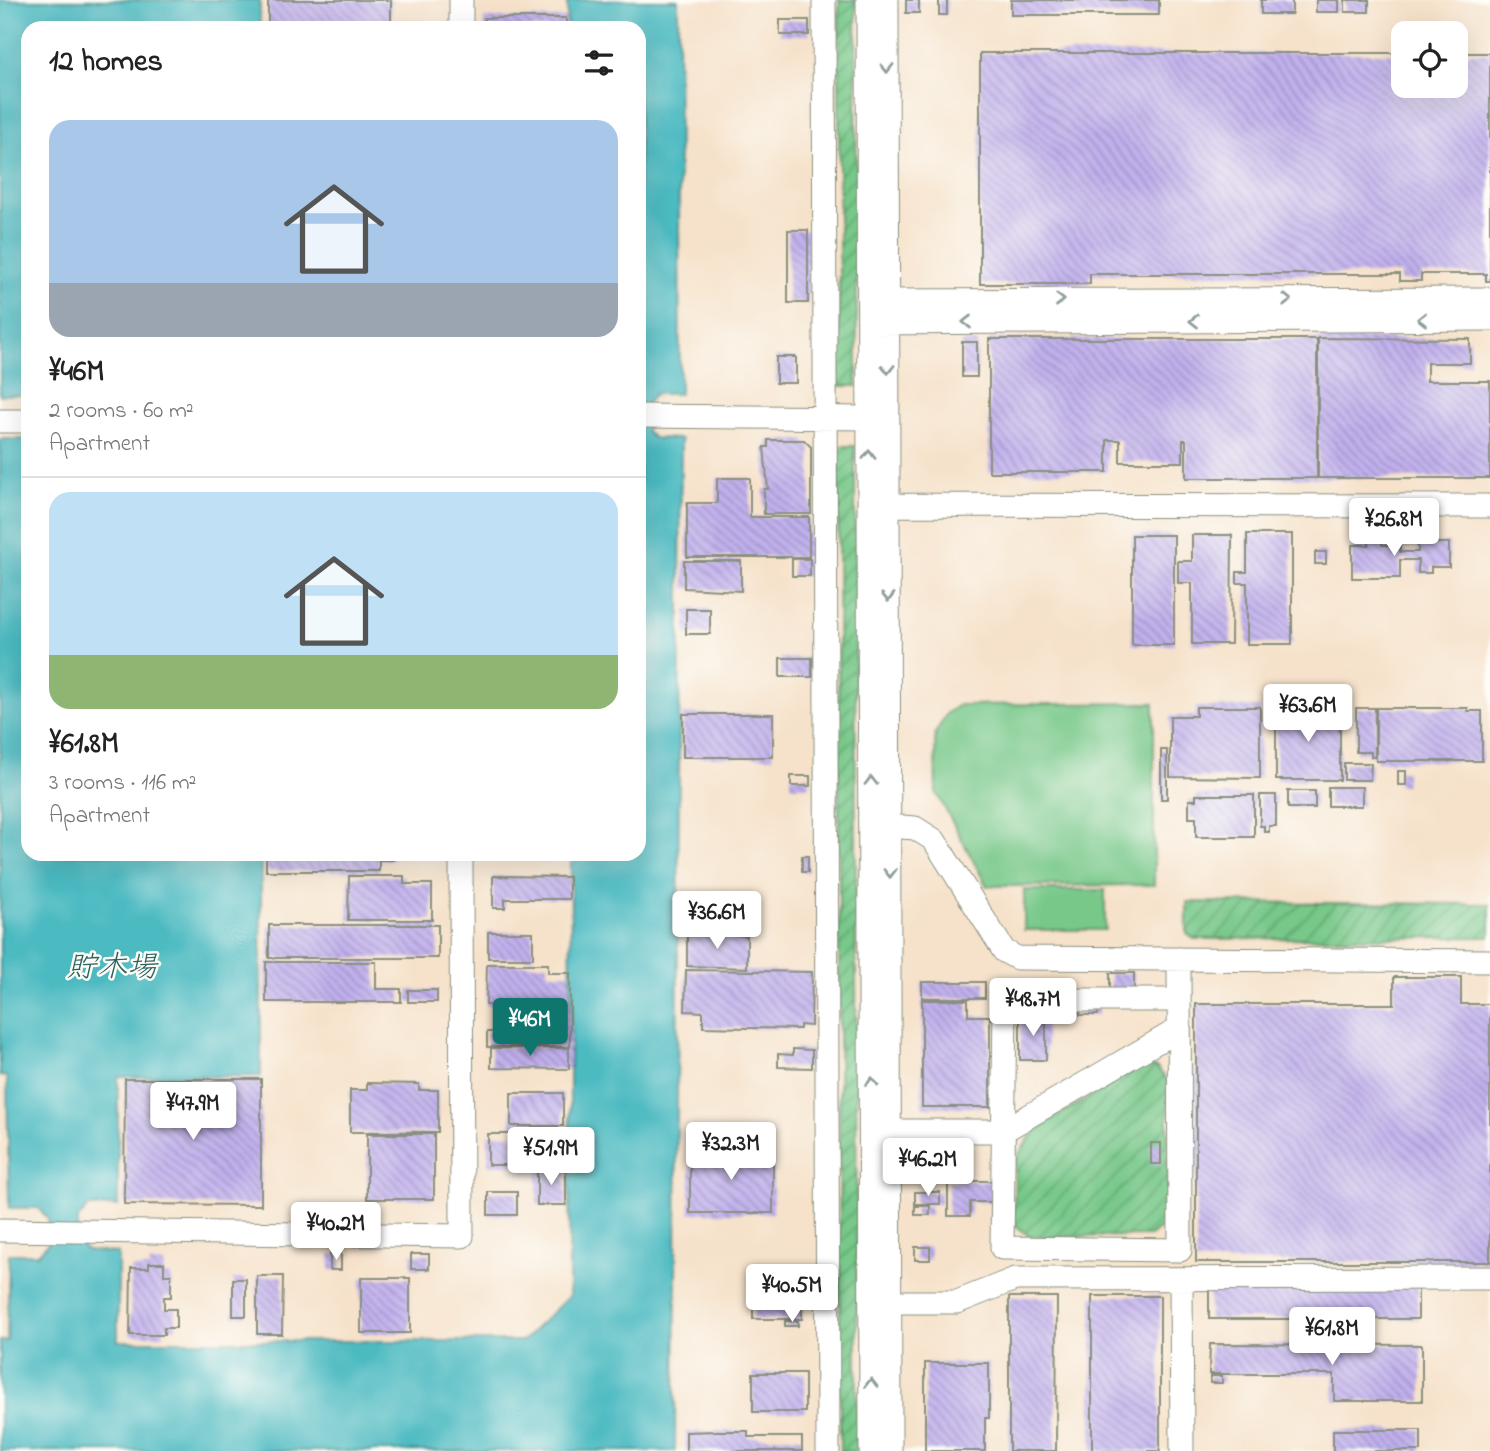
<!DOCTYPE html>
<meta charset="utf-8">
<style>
body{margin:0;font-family:"Indie Flower","Klee One",sans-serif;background:#f2f2f2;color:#222;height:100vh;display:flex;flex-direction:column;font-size:26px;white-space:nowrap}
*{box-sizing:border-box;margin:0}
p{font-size:23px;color:#767676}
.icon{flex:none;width:38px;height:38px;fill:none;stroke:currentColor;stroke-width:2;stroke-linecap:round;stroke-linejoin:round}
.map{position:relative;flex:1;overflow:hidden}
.sheet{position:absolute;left:21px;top:21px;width:625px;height:840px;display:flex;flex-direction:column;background:#fff;border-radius:21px;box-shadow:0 7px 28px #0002}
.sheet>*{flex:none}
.buttons{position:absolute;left:1391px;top:21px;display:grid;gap:14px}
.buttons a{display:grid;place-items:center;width:77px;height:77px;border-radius:14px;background:#fff;box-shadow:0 7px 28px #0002;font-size:35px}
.price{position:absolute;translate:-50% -60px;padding:0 16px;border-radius:7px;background:#fff;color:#222;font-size:23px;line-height:46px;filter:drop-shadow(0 2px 4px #0008)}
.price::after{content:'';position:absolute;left:50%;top:42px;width:21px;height:16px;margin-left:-10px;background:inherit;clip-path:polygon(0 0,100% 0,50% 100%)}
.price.on{background:#0f766e;color:#fff}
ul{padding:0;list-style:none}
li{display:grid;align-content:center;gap:14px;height:371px;padding:0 28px}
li+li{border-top:2px solid #e0e0e0}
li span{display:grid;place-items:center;height:217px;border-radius:21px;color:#555}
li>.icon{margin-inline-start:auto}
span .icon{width:126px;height:126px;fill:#fffc;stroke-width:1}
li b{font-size:30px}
h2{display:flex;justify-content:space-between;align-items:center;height:84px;padding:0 28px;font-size:30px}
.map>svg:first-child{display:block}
</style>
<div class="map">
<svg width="1490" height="1451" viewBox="0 0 1490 1451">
<defs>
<pattern id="garden-furrows" width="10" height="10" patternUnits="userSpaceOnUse" patternTransform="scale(1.75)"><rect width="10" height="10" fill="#77c889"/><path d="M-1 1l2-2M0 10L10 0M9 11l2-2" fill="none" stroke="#61a471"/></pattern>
<pattern id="building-back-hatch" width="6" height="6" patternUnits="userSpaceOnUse" patternTransform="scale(1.75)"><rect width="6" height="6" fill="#c1b0ed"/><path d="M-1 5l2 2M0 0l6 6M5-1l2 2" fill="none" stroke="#9c90c1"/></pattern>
</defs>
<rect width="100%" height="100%" fill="#fdfcf7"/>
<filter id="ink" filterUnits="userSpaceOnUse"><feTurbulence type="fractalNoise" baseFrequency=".0143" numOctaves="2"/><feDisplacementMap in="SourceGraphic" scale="14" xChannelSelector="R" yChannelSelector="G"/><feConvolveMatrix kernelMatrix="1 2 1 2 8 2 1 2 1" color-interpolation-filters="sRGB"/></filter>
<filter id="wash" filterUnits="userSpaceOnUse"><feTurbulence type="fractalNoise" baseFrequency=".00686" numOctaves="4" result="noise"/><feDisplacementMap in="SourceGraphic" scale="28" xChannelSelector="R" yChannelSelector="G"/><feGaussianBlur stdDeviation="1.57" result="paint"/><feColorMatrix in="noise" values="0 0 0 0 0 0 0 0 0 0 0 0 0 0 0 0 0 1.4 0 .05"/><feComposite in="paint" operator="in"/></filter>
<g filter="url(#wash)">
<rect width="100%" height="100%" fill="#f6e2ca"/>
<!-- park -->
<path fill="#77c889" stroke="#4b825e" stroke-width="2" d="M1154,703V885L987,886L936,792L935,734L947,713L959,705Z
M1024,890H1105V930H1024Z"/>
<!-- garden -->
<path fill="url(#garden-furrows)" stroke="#4b825e" stroke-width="2" d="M839,0H856L857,386H839Z
M838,446H855L857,1451H840Z
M1187,902L1490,904V937L1194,939L1187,934Z
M1144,1065L1157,1068L1168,1081V1214L1165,1224L1150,1236L1031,1237L1016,1227L1014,1218L1015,1160L1035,1129Z"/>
<!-- water -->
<path fill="#4bbac1" stroke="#357c7a" stroke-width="2" d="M0,0H260V28H28V395H0Z
M567,0H678L680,394H655L646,404V431L653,438L681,439L675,1451H0V1341H7L9,1254H38L48,1243V1218L38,1208H9L7,1077L0,1076V439H28V854H261V1076L118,1077V1206L88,1207L78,1219V1243L88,1251L118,1253V1341H523L569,1296L571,854H639V28H567Z"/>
<g id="blocks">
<!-- building -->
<path fill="url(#building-back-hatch)" d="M268,0H391V28H268Z
M906,0H919V13H906Z
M939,0H947V15H939Z
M1011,0H1159V15H1011Z
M1261,0H1292V14H1261Z
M1316,0H1339V12H1316Z
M1345,0H1369V12H1345Z
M484,18H566V28H484Z
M780,20H809V35H780Z
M980,53H1404V86H1456V53H1490V281H1486V274H1421V281H1400V274H1090V284H980Z
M788,230H808V303H788Z
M1318,338L1470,339V363H1427V381H1490V478H1318Z
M989,339H1317V478H1186V440H1183V462H1120V440H1107V472H989Z
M962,342H977V377H962Z
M776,357H796V383H776Z
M768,440H804L811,447V514H764V489H768L764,447H768Z
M717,478H750V517H809V557H687V503H717Z
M1369,528H1382V545H1400V552H1418V543H1449V567H1431V573H1418V560H1400V578H1352V545H1369Z
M1247,534H1292V644H1247V583H1237V572H1247Z
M1132,535H1174V645H1132Z
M1192,535H1232L1231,644H1192V583H1178V561H1192Z
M1315,552H1326V564H1315Z
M792,559H810V576H792Z
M684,561H741V591L684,588Z
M686,609H710V634H686Z
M780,658H812V677H780Z
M1196,707H1260V778L1170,777V716H1196Z
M1276,708H1340V780H1276Z
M1356,708H1375V757H1371V752H1356Z
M1376,708H1468V711H1482V761H1376Z
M683,714H773V757H683Z
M1161,750H1167V799H1161Z
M1344,763H1371L1370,780H1344Z
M1398,771H1406V785H1398Z
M791,776H810V786H791Z
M1328,787H1362V806H1328Z
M1288,791H1315V808H1288Z
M1196,795H1254V837H1196V818H1189V800H1196Z
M1260,795H1276V826H1269V832H1264V826H1260Z
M266,854H393V860H379V871H266Z
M802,856H808V872H802Z
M349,876H404V884H432V920H348Z
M493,876L569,877V899H505V908H493Z
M269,925H438V958H269Z
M488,932H533V958H488Z
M711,933L747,936V968L687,966V935L711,936Z
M266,962H376V989H401V1002H266Z
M487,964H548V973H570V1047H487V1032H494V1037H558V1005H548V1012H508V1005H486Z
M686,970L812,972L811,1026L800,1025V1029L703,1027V1012L685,1011Z
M1110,973H1134V991H1110Z
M1394,977H1461V1004H1490V1262H1196V1004H1394Z
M922,982H985V998H922Z
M408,990H437V1002H408Z
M922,1000H968V1016H990V1107H922Z
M1063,1007H1073V1016H1063Z
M1080,1007H1098V1015H1080Z
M1020,1016L1046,1017V1060H1020Z
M491,1048H569V1069L491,1068Z
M793,1049L812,1050V1068L778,1067V1054L793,1055Z
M125,1079H261V1205L124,1204Z
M367,1083L419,1084V1090H438V1132H350V1090H367Z
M511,1093H563V1126H511Z
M367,1134H434V1199H367Z
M488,1134H569V1165H488Z
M1151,1143H1161V1164H1151Z
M921,1147H940L943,1157L939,1167H921L916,1156Z
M690,1152H773V1213H690Z
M537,1169L566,1170V1205H537Z
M948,1181H992V1202H970V1216H948Z
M488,1192H517V1215H488Z
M915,1192H940V1204H915Z
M915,1206H930V1215H915Z
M915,1247H930V1260H915Z
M330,1254H341V1270H330Z
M411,1254H429V1269H411Z
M149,1263H164V1275H171V1297H164V1309H176V1328H164V1335H130L131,1268H149Z
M257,1276H283L282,1334H257Z
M361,1278H410V1333H361Z
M233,1279H246V1316H233Z
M753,1287H802V1319H753Z
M1209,1287H1418V1319H1209Z
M1092,1296H1160V1451H1092Z
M1009,1297H1057L1056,1451H1009Z
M785,1321H798V1326H785Z
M1210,1344L1422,1345V1401H1334V1374H1209Z
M925,1363H989V1418H985V1451H925Z
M753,1373H805V1412H753Z
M1210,1376H1222V1383H1210Z
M1333,1430H1421V1451H1333Z
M718,1431H748V1437H802V1451H686V1432Z"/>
</g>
</g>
<g filter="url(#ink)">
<use href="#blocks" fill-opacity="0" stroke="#8a907f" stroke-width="2"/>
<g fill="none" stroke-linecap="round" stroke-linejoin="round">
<defs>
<path id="minor" d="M461,0V28
M824,0L828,1451
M868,0L871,1451
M887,0L890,1451
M875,301L1490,299
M874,323L1490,319
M639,416L869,418
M0,421H28
M873,505L1490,506
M875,825L915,828L934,840L1004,951L1017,958L1490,961
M1179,959L1180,1250L1002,1248L1005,1000H1179
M875,1131H1003L1179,1029
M0,1230L462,1236L461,854
M1181,1279L1182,1451
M889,1302H957L1015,1279L1490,1278"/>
</defs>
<!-- minor casing -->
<use href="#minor" stroke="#8a907f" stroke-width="25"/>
<!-- minor -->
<use href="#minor" stroke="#fff" stroke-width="23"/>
</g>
<!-- one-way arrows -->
<defs><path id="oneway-chevron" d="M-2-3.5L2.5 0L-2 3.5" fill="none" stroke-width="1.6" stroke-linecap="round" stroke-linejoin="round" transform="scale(1.75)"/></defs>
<g stroke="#8f9e9a">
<use href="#oneway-chevron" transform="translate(887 68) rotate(90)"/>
<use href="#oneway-chevron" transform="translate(1060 300)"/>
<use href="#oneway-chevron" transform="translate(1287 300)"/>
<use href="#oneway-chevron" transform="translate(1422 319) rotate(180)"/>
<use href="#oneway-chevron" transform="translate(1194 321) rotate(180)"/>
<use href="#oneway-chevron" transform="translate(967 322) rotate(180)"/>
<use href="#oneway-chevron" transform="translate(888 369) rotate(90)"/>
<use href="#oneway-chevron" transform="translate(869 455) rotate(-90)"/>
<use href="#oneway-chevron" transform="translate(888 597) rotate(89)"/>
<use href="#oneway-chevron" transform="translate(871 781) rotate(-90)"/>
<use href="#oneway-chevron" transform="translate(890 873) rotate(90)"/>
<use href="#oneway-chevron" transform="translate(872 1082) rotate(-90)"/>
<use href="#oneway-chevron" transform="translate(871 1383) rotate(-90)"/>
</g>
</g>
<g text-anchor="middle" stroke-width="5" stroke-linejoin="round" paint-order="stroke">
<!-- water labels -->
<g font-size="30" font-style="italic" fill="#2c625e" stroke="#fdfcf7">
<text x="112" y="976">貯木場</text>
</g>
</g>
</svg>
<div class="buttons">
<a><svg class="icon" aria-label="locate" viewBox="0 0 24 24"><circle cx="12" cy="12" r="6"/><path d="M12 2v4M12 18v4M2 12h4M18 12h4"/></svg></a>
</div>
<b class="price" style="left:1394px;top:558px">¥26.8M</b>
<b class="price" style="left:1308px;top:744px">¥63.6M</b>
<b class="price" style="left:717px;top:951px">¥36.6M</b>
<b class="price" style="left:1033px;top:1038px">¥48.7M</b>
<b class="price on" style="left:530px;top:1058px">¥46M</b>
<b class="price" style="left:193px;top:1142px">¥47.9M</b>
<b class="price" style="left:731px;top:1182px">¥32.3M</b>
<b class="price" style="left:551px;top:1187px">¥51.9M</b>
<b class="price" style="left:928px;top:1198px">¥46.2M</b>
<b class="price" style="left:336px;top:1262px">¥40.2M</b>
<b class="price" style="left:792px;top:1324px">¥40.5M</b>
<b class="price" style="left:1332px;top:1367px">¥61.8M</b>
<section class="sheet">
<h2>12 homes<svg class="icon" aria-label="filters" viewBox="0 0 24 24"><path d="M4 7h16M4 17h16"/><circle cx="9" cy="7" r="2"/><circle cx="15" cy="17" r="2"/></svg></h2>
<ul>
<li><span style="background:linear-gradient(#a9c7e8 75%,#9aa5b1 0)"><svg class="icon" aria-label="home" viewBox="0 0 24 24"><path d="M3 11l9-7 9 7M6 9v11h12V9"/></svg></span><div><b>¥46M</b><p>2 rooms · 60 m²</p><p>Apartment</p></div></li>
<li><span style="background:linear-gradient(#bfe0f5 75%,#8fb573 0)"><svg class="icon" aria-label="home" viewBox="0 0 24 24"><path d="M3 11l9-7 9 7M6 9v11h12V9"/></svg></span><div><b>¥61.8M</b><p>3 rooms · 116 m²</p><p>Apartment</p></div></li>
</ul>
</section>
</div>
